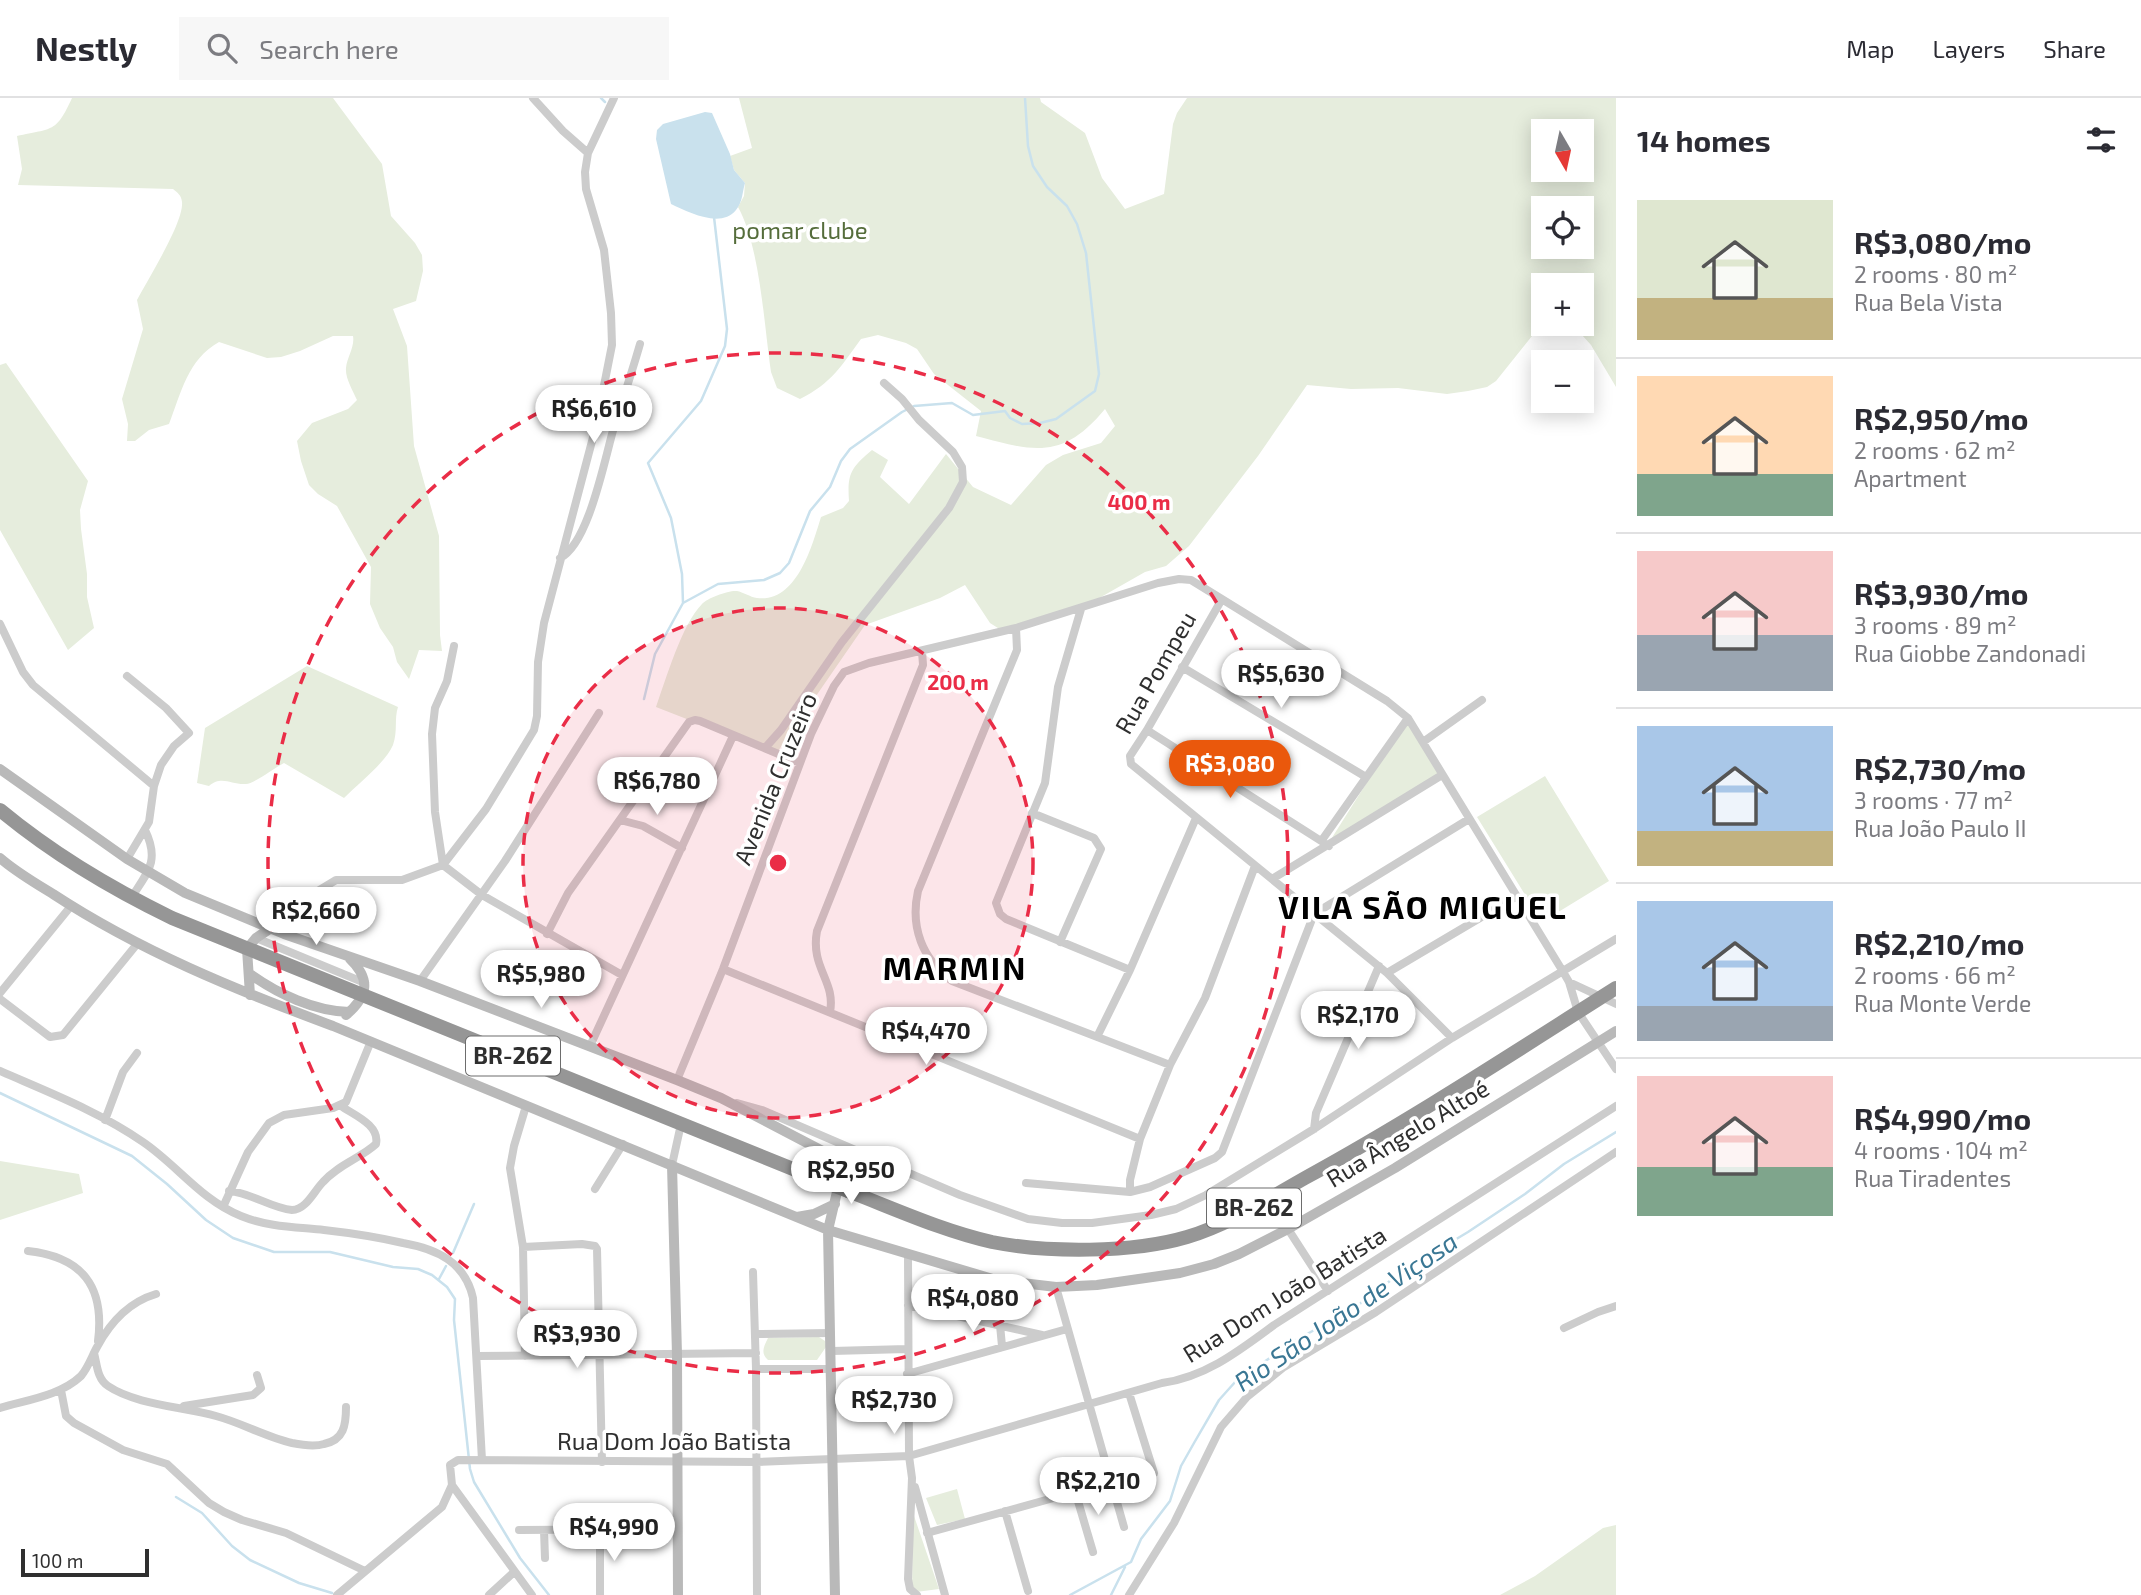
<!DOCTYPE html>
<meta charset="utf-8">
<style>
body{margin:0;font-family:"Exo 2",sans-serif;background:#f7f7f7;color:#2b2b33;height:100vh;display:flex;flex-direction:column;font-size:26px;white-space:nowrap}
*{box-sizing:border-box;margin:0}
p{font-size:23px;color:#7c7c81}
.icon{flex:none;width:38px;height:38px;fill:none;stroke:currentColor;stroke-width:2;stroke-linecap:round;stroke-linejoin:round}
.map{position:relative;flex:1;overflow:hidden}
.drawer{display:flex;flex-direction:column;background:#fff;width:525px}
.drawer>*{flex:none}
.needle{width:46px;rotate:171deg}
.buttons{position:absolute;left:1531px;top:21px;display:grid;gap:14px}
.buttons a{display:grid;place-items:center;width:63px;height:63px;border-radius:0px;background:#fff;box-shadow:0 4px 18px #0003;font-size:35px}
.scale{position:absolute;left:21px;bottom:18px;width:128px;box-sizing:border-box;padding-left:7px;border:4px solid #2f2f2f;border-top:0;font-size:19px;line-height:24px;white-space:nowrap;color:#2f2f2f;-webkit-text-stroke:5px #fff;paint-order:stroke}
.price{position:absolute;translate:-50% -60px;padding:0 16px;border-radius:24px;background:#fff;color:#222;font-size:23px;line-height:46px;filter:drop-shadow(0 2px 4px #0008)}
.price::after{content:'';position:absolute;left:50%;top:42px;width:21px;height:16px;margin-left:-10px;background:inherit;clip-path:polygon(0 0,100% 0,50% 100%)}
.price.current{background:#ea580c;color:#fff}
ul{padding:0;list-style:none}
li{display:flex;align-items:center;gap:21px;height:175px;padding:0 21px}
li+li{border-top:2px solid #e1e1e2}
li span{display:grid;place-items:center;flex:none;width:196px;height:140px;border-radius:0px;color:#555}
li>.icon{margin-inline-start:auto}
span .icon{width:84px;height:84px;fill:#fffc;stroke-width:1}
li b{font-size:30px}
h2{display:flex;justify-content:space-between;align-items:center;height:84px;padding:0 21px;font-size:30px}
header{display:flex;align-items:center;gap:42px;box-sizing:border-box;height:98px;padding:0 35px;background:#fff;border-bottom:2px solid #e1e1e2}
header strong{font-size:33px}
nav{display:flex;gap:38px;margin-inline-start:auto;font-size:24px}
.search{width:490px;height:63px;background:#f7f7f7;display:flex;align-items:center;gap:18px;box-sizing:border-box;padding:0 24px;border-radius:0px;color:#7c7c81;font-size:26px}
main{display:flex;flex:1;min-height:0}
.map>svg:first-child{display:block}
</style>
<header>
<strong>Nestly</strong>
<div class="search"><svg class="icon" aria-label="search" viewBox="0 0 24 24"><circle cx="10" cy="10" r="6"/><path d="M15 15l6 6"/></svg>Search here</div>
<nav><a>Map</a><a>Layers</a><a>Share</a></nav>
</header>
<main>
<div class="map">
<svg width="1616" height="1497" viewBox="0 0 1616 1497">
<rect width="100%" height="100%" fill="#fff"/>
<!-- green -->
<path fill="#e6eddd" fill-rule="evenodd" d="M72,0H333L382,66L391,118L415,145L422,157L423,173L416,203L393,211L407,248L414,348L439,438L440,537L442,553L419,552L409,581L397,564L393,549L380,530L370,506L371,469L337,408L318,396L309,387L301,363L297,343L312,325L348,311L357,302C353,293 345,280 346,270C347,259 355,249 353,238H333L300,253L281,259L267,260L219,244C188,261 181,295 169,326L149,332L135,343H127L128,326L122,301L143,231L137,202C148,181 184,124 182,104C181,97 178,95 173,91L18,87L22,71L17,38C53,30 56,35 72,0Z
M739,0H1040L1041,4L1085,35L1102,80L1125,111L1164,96L1173,26L1177,15L1187,0H1616V289L1591,247L1572,226H1582V187H1544V226H1563L1536,233L1496,283L1487,289L1468,293L1447,296L1398,290L1351,291L1307,287L1258,358L1189,448L1166,468L1145,474L1094,503L1001,532L990,525L965,487L940,500L865,527L776,656L656,609C666,581 682,526 702,506C707,500 729,492 737,493C743,494 750,499 757,500C797,505 812,448 821,419L843,410L849,403C847,375 851,370 872,352L888,362L880,379L909,406L946,356L973,389L1011,407L1046,367L1063,357L1101,345L1115,328L1105,311C1062,363 1033,353 976,338L981,313L934,276L917,251L906,245L878,237L861,241C841,268 832,285 800,301L777,290L771,274C764,227 760,148 738,109L744,98L745,85L734,72L730,58L752,50ZM1544,33H1582V72H1544ZM1544,110H1582V149H1544Z
M6,265L88,383L80,412L81,431L87,476V499L94,530L68,552L0,432V267Z
M307,568L398,609C394,621 398,633 393,647C385,665 358,686 344,700L284,665C274,670 254,686 246,686C231,687 222,677 209,688L197,685L205,630Z
M1407,621L1441,676L1328,746Z
M1545,678L1609,783L1542,824L1477,719Z
M0,1063L79,1076L83,1095L0,1122Z
M819,1239L825,1243L826,1249L817,1262H768C760,1255 764,1248 768,1240Z
M957,1391L965,1421L937,1427L926,1400Z
M913,1415L939,1491L916,1494L912,1491Z
M1616,1427V1497H1500L1535,1478L1603,1430Z"/>
<!-- water -->
<path fill="#c9e1ed" d="M705,14L712,15L730,56L734,72L745,85C742,95 743,103 736,112C721,131 688,114 671,106L656,41L657,32L663,26Z"/>
<g fill="none" stroke-linecap="round" stroke-linejoin="round">
<!-- stream -->
<path stroke="#c9e1ed" stroke-width="2.5" d="M601,0L605,4
M683,505L718,486L764,482L780,475L789,465L810,413L830,389L841,363L850,351L902,314L914,308L952,305L973,317L1005,313L1010,320L1022,326L1040,325L1056,321L1095,293L1099,276L1086,155L1077,126L1067,108L1047,89L1033,68L1028,48L1025,0
M644,601L655,556L683,505L682,476L671,420L648,365L701,303L725,248L727,231L714,119
M0,995L132,1058L167,1086L206,1122L233,1140L274,1154H330L393,1169L418,1171L432,1177L447,1189L455,1201L454,1222L470,1371L474,1384L520,1460L549,1497
M453,1155L474,1106
M439,1181L446,1168
M176,1399L202,1415L232,1448L250,1462L299,1485L332,1495
M1070,1497L1131,1464L1141,1441L1170,1403L1181,1368L1194,1345L1219,1302L1236,1283L1296,1242L1353,1211L1403,1173L1468,1134L1525,1096L1564,1066L1616,1034
M1111,1497L1125,1469"/>
<!-- street -->
<path stroke="#ccc" stroke-width="8" d="M533,0L563,33L588,55
M560,460C589,446 605,359 614,329C623,301 632,274 640,246
M1222,501L1147,632L1130,658L1131,666L1387,875L1452,940
M1081,511L1058,589L1045,685L996,805L1000,816L1006,821L1130,872
M0,526L23,574L33,587L154,688
M1016,530L1017,552L918,793C910,829 922,861 952,883L1170,967
M454,548L447,583L435,610L432,636L435,714L443,767L482,797L622,877
M1182,569L1366,679
M127,578L166,610L189,635L174,648L161,667L154,688L149,724L127,761
M1147,632L1329,748
M1423,644L1482,602
M765,650L781,632L842,544L949,410L963,384L962,369L953,354L919,322L902,301L884,285
M1032,715L1094,740L1101,751L1060,844
M620,722L643,728L682,750
M1322,742L1408,620
M1272,781L1442,677
M131,800C148,774 160,763 145,732
M271,830L290,818L313,796L336,782H402L443,767L486,711L534,632L537,618L538,564L544,525L596,328L612,247L611,215L604,152L586,91L585,74L588,55L614,0
M547,836L568,795L689,624L695,622L700,623L800,665
M256,840L365,885
M723,871L1140,1041
M1387,875L1517,798
M420,883L505,763L599,615
M1569,884L1616,906
M0,895L71,808
M0,901L50,939L63,937L137,846
M830,914C836,883 810,870 817,833L923,567L922,553
M1097,939L1130,872L1196,720
M590,948L733,638
M0,973C48,994 100,1014 143,1044C177,1067 201,1102 241,1118C268,1129 296,1129 324,1132C351,1135 377,1139 403,1145C437,1151 465,1164 473,1200L482,1362
M677,982L723,871L811,636L834,588L844,574L869,565L1016,530L1158,485L1179,481L1191,482L1387,603L1408,620L1562,872L1569,884L1578,914L1616,971
M737,1005L762,1012L960,1097L1028,1121L1062,1125H1092L1151,1117L1176,1111L1206,1097L1314,1031L1452,940L1616,841
M105,1022L123,974L137,955
M1314,1031L1316,1015L1379,868
M672,1067L681,1026
M1026,1085L1130,1094L1150,1089L1215,1060L1222,1054L1314,816L1469,721
M595,1091L623,1046
M229,1093C252,1095 271,1110 292,1112C306,1112 314,1093 323,1084C339,1066 361,1060 376,1046C380,1027 354,1017 341,1008
M1130,1094V1082L1140,1041L1170,967L1205,900L1255,768
M223,1109L248,1054L269,1025L284,1017L333,1010L346,1004L371,943
M1288,1131L1328,1193
M523,1149L582,1146L595,1148L597,1151L602,1364
M28,1153C82,1159 105,1188 98,1243
M908,1156L909,1358L912,1380L908,1481L910,1491L917,1497
M753,1174L756,1271L757,1497
M1056,1189L1124,1429
M908,1207L1042,1237
M1000,1227L1002,1248
M1564,1230L1598,1214L1616,1208
M755,1236L830,1235
M832,1253L907,1251
M94,1255C97,1266 97,1281 108,1288C136,1307 185,1309 216,1318C242,1325 266,1339 292,1345C302,1347 314,1349 324,1346C344,1342 346,1327 346,1309
M477,1258L756,1255
M525,1258L523,1149L510,1070L514,1048L526,1008
M756,1271H832
M907,1276L1067,1231
M61,1292L66,1318L74,1325L123,1352L167,1366L209,1405L224,1414L242,1422L286,1435L365,1473
M1129,1295L1154,1375
M184,1308L253,1297L261,1290L257,1277
M0,1310C26,1302 60,1298 81,1278C88,1270 92,1258 97,1249C110,1225 129,1204 156,1196
M452,1387L532,1497
M915,1389L945,1497
M1075,1393L1093,1454
M1005,1413L1028,1493
M519,1432L677,1431
M544,1432L545,1460
M600,1433V1497
M927,1435L1111,1384
M337,1497L442,1409L452,1387L450,1367L458,1362L757,1364L909,1358L1162,1285C1206,1279 1240,1252 1274,1227L1616,1008
M489,1497L514,1474
M1129,1497L1174,1425L1221,1329L1247,1299L1284,1269L1376,1214L1616,1054"/>
<!-- secondary -->
<path stroke="#b9b9b9" stroke-width="10" d="M0,671L127,761L185,795L284,836L420,883L677,982L721,1000L834,1059L841,1077L828,1132L835,1497
M0,760C16,774 35,785 53,796C140,853 236,892 333,928L828,1132L996,1182L1056,1189L1097,1187L1180,1175L1214,1166L1239,1156L1288,1131L1395,1070L1616,933
M250,876C278,896 314,913 349,914
M250,897L247,851L256,840L271,830
M346,917C367,899 372,882 350,861
M672,1067L677,1257L678,1497
M797,1119L814,1116L835,1106"/>
<!-- highway -->
<path stroke="#969696" stroke-width="14" d="M0,712C53,756 110,790 172,820L835,1088
M848,1093C895,1111 943,1133 992,1144C1047,1155 1133,1155 1187,1139C1230,1126 1266,1102 1305,1080C1411,1022 1513,955 1616,890"/>
<!-- highway-bridge -->
<path stroke="#969696" stroke-width="14" d="M835,1088L848,1093"/>
</g>
<!-- distance rings -->
<circle cx="778" cy="765" r="255" fill="#ea2d47" fill-opacity=".12"/>
<g fill="none" stroke="#ea2d47" stroke-width="3.5" stroke-dasharray="12 9">
<circle cx="778" cy="765" r="255"/>
<circle cx="778" cy="765" r="510"/>
</g>
<g text-anchor="middle" stroke-width="7" stroke-linejoin="round" paint-order="stroke">
<!-- shield labels -->
<g fill="#fff" stroke="#6d6d6d" stroke-width="2">
<rect x="466" y="938.5" width="94" height="39" rx="5"/>
<rect x="1207" y="1090.5" width="94" height="39" rx="5"/>
</g>
<g font-size="23" font-weight="bold" fill="#2f2f2f">
<text x="513" y="966">BR-262</text>
<text x="1254" y="1118">BR-262</text>
</g>
<!-- park labels -->
<g font-size="24" fill="#556d3b" stroke="#fff">
<text x="800" y="141">pomar clube</text>
</g>
<!-- street labels -->
<g font-size="24" fill="#2f2f2f" stroke="#fff">
<text transform="translate(1156 575) rotate(-60)" y="8">Rua Pompeu</text>
<text transform="translate(776 681) rotate(-68)" y="8">Avenida Cruzeiro</text>
<text transform="translate(1408 1036) rotate(-31)" y="8">Rua Ângelo Altoé</text>
<text transform="translate(1285 1197) rotate(-32)" y="8">Rua Dom João Batista</text>
<text x="674" y="1352">Rua Dom João Batista</text>
</g>
<!-- water labels -->
<g font-size="26" font-style="italic" fill="#3a7794" stroke="#fff">
<text transform="translate(1346 1214) rotate(-34)" y="9">Rio São João de Viçosa</text>
</g>
<!-- district labels -->
<g font-size="32" font-weight="bold" letter-spacing="2" fill="#000" stroke="#fff">
<text x="1423" y="821">VILA SÃO MIGUEL</text>
<text x="955" y="882">MARMIN</text>
</g>
</g>
<circle cx="778" cy="765" r="10" fill="#ea2d47" stroke="#fff" stroke-width="3.5"/>
<g font-size="21" text-anchor="middle" font-weight="bold" fill="#ea2d47" stroke="#fff" stroke-width="7" stroke-linejoin="round" paint-order="stroke">
<text x="1139" y="412">400 m</text>
<text x="958" y="592">200 m</text>
</g>
</svg>
<div class="buttons">
<a><svg class="needle" viewBox="-14 -14 28 28"><path d="M0-13l5 13h-10z" fill="#e53935"/><path d="M0 13l5-13h-10z" fill="#7c7c81"/></svg></a>
<a><svg class="icon" aria-label="locate" viewBox="0 0 24 24"><circle cx="12" cy="12" r="6"/><path d="M12 2v4M12 18v4M2 12h4M18 12h4"/></svg></a>
<a>+</a>
<a>−</a>
</div>
<div class="scale">100 m</div>
<b class="price" style="left:594px;top:347px">R$6,610</b>
<b class="price" style="left:1281px;top:612px">R$5,630</b>
<b class="price current" style="left:1230px;top:702px">R$3,080</b>
<b class="price" style="left:657px;top:719px">R$6,780</b>
<b class="price" style="left:316px;top:849px">R$2,660</b>
<b class="price" style="left:541px;top:912px">R$5,980</b>
<b class="price" style="left:1358px;top:953px">R$2,170</b>
<b class="price" style="left:926px;top:969px">R$4,470</b>
<b class="price" style="left:851px;top:1108px">R$2,950</b>
<b class="price" style="left:973px;top:1236px">R$4,080</b>
<b class="price" style="left:577px;top:1272px">R$3,930</b>
<b class="price" style="left:894px;top:1338px">R$2,730</b>
<b class="price" style="left:1098px;top:1419px">R$2,210</b>
<b class="price" style="left:614px;top:1465px">R$4,990</b>
</div>
<section class="drawer">
<h2>14 homes<svg class="icon" aria-label="filters" viewBox="0 0 24 24"><path d="M4 7h16M4 17h16"/><circle cx="9" cy="7" r="2"/><circle cx="15" cy="17" r="2"/></svg></h2>
<ul>
<li><span style="background:linear-gradient(#dfe7d0 70%,#c2b280 0)"><svg class="icon" aria-label="home" viewBox="0 0 24 24"><path d="M3 11l9-7 9 7M6 9v11h12V9"/></svg></span><div><b>R$3,080/mo</b><p>2 rooms · 80 m²</p><p>Rua Bela Vista</p></div></li>
<li><span style="background:linear-gradient(#ffd9b3 70%,#7fa58c 0)"><svg class="icon" aria-label="home" viewBox="0 0 24 24"><path d="M3 11l9-7 9 7M6 9v11h12V9"/></svg></span><div><b>R$2,950/mo</b><p>2 rooms · 62 m²</p><p>Apartment</p></div></li>
<li><span style="background:linear-gradient(#f6c9c9 60%,#9aa5b1 0)"><svg class="icon" aria-label="home" viewBox="0 0 24 24"><path d="M3 11l9-7 9 7M6 9v11h12V9"/></svg></span><div><b>R$3,930/mo</b><p>3 rooms · 89 m²</p><p>Rua Giobbe Zandonadi</p></div></li>
<li><span style="background:linear-gradient(#a9c7e8 75%,#c2b280 0)"><svg class="icon" aria-label="home" viewBox="0 0 24 24"><path d="M3 11l9-7 9 7M6 9v11h12V9"/></svg></span><div><b>R$2,730/mo</b><p>3 rooms · 77 m²</p><p>Rua João Paulo II</p></div></li>
<li><span style="background:linear-gradient(#a9c7e8 75%,#9aa5b1 0)"><svg class="icon" aria-label="home" viewBox="0 0 24 24"><path d="M3 11l9-7 9 7M6 9v11h12V9"/></svg></span><div><b>R$2,210/mo</b><p>2 rooms · 66 m²</p><p>Rua Monte Verde</p></div></li>
<li><span style="background:linear-gradient(#f6c9c9 65%,#7fa58c 0)"><svg class="icon" aria-label="home" viewBox="0 0 24 24"><path d="M3 11l9-7 9 7M6 9v11h12V9"/></svg></span><div><b>R$4,990/mo</b><p>4 rooms · 104 m²</p><p>Rua Tiradentes</p></div></li>
</ul>
</section>
</main>
